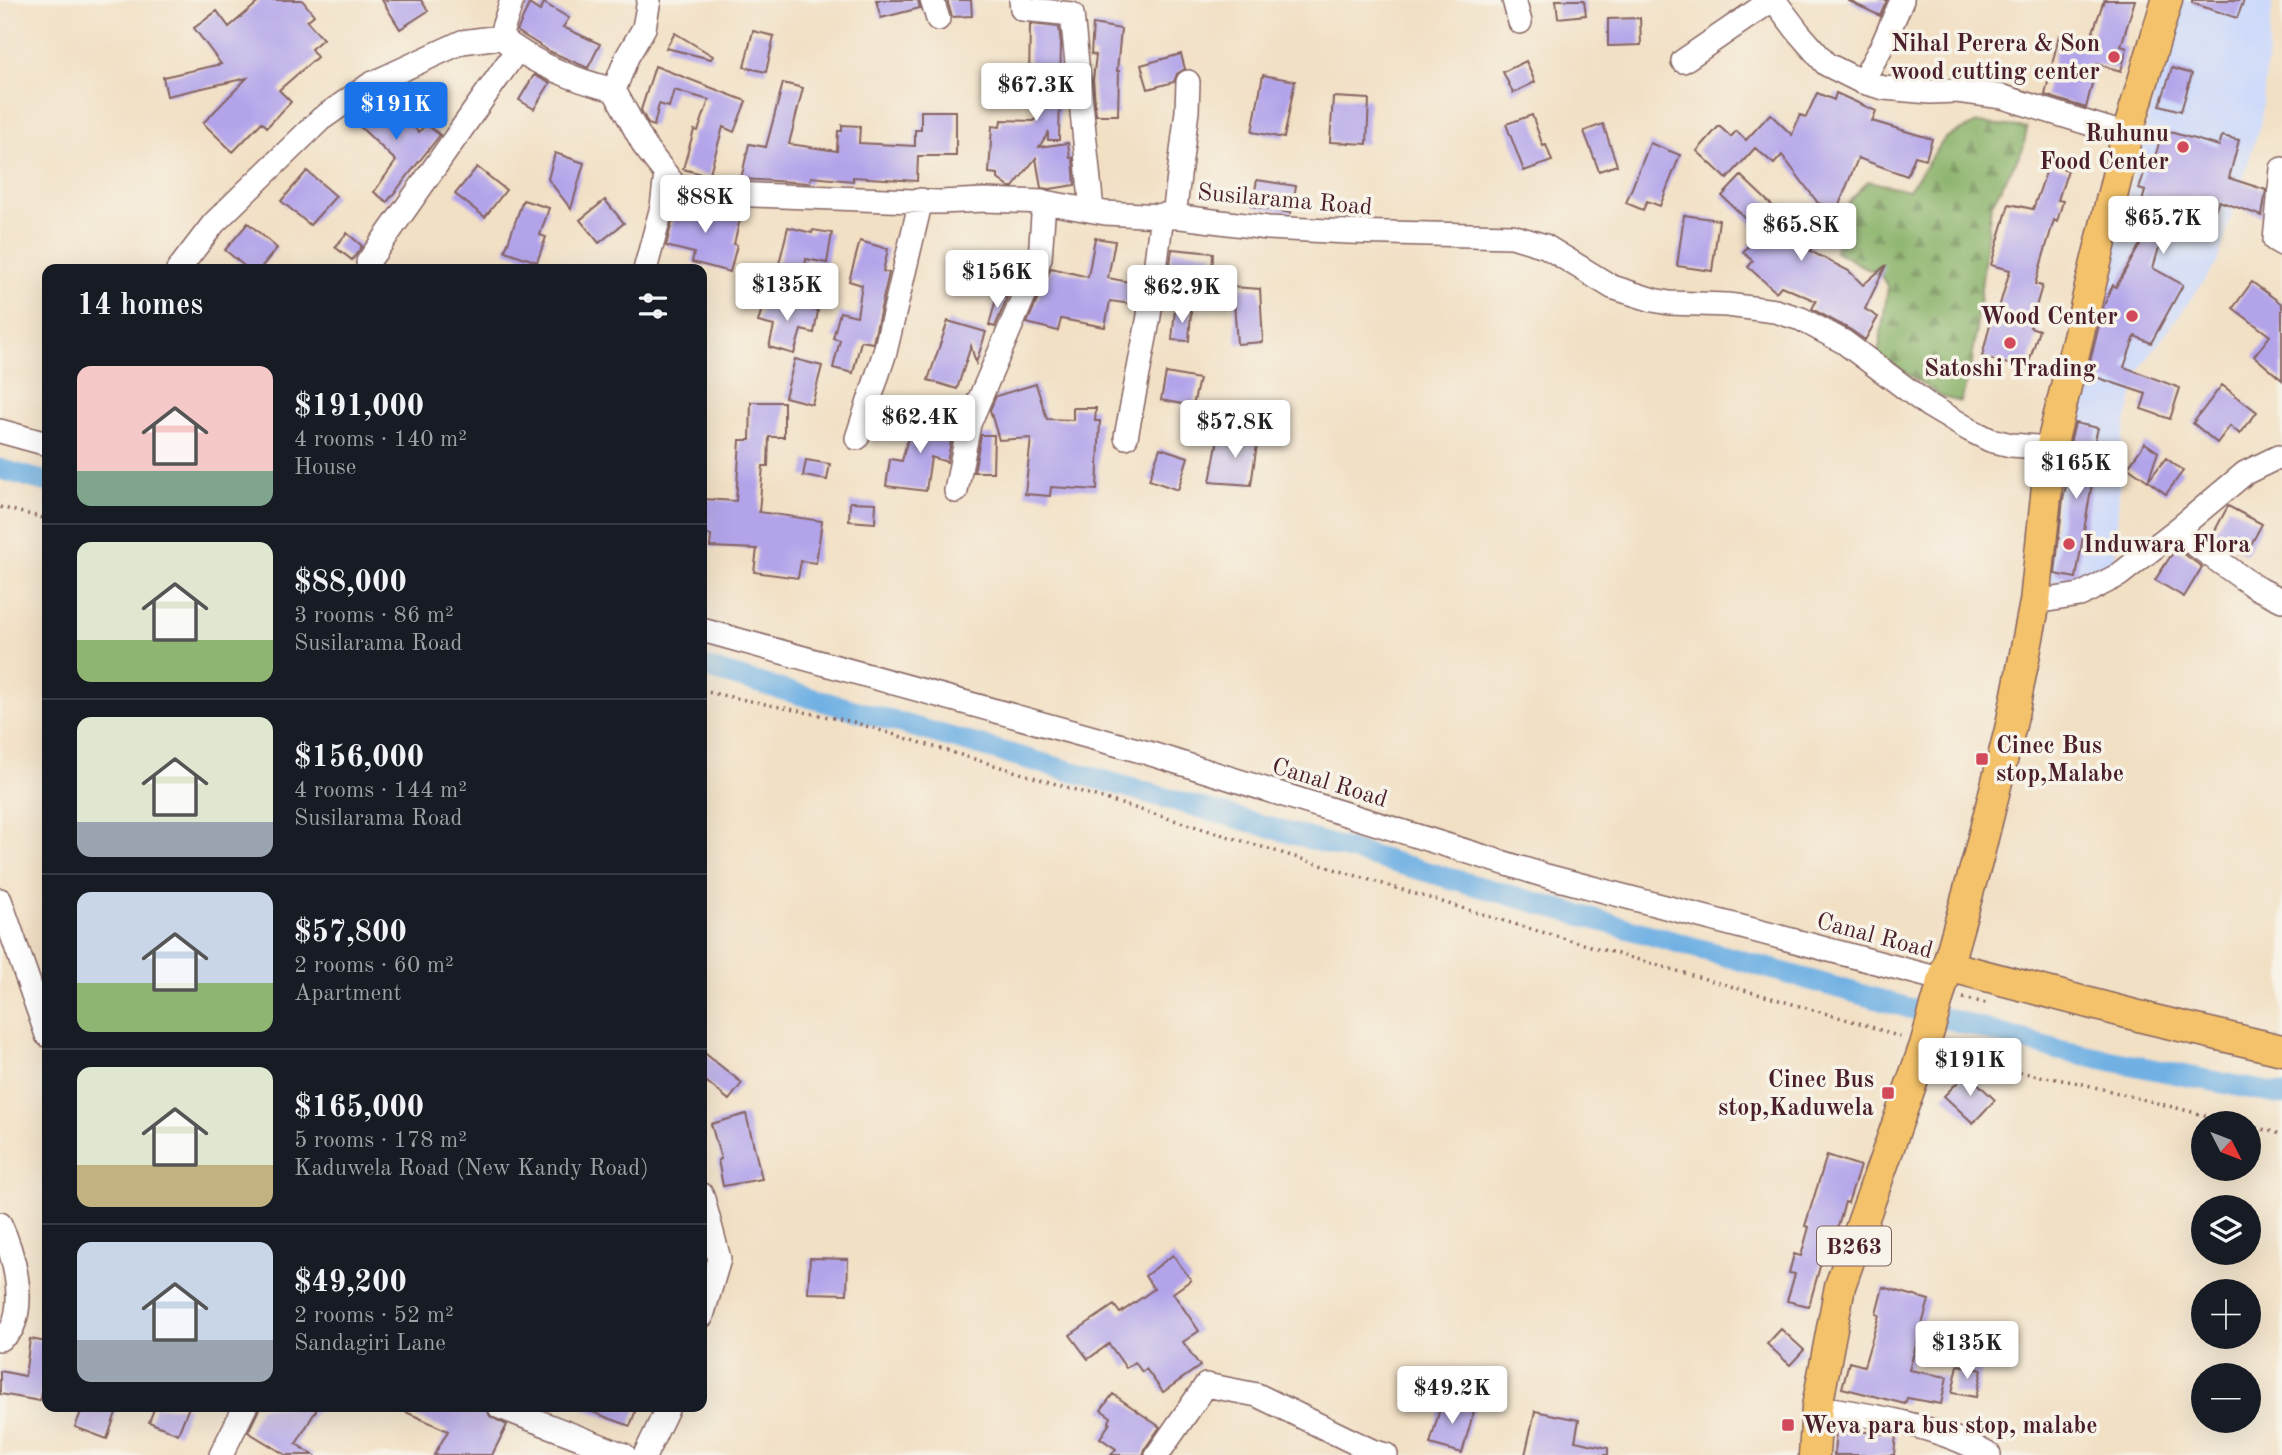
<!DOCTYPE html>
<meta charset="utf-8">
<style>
body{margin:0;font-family:"Old Standard TT",serif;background:#242831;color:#f1f3f6;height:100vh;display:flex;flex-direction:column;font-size:26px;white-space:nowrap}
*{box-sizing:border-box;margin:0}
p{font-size:23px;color:#9ea1a6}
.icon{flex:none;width:38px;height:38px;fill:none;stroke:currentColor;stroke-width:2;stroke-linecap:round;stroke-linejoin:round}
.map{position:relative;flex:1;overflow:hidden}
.sheet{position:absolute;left:42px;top:264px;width:665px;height:1148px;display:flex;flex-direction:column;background:#171b24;border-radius:14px;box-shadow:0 7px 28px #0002}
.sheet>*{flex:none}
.needle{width:46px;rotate:132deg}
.buttons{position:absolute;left:2191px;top:1111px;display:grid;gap:14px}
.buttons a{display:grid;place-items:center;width:70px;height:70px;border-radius:50%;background:#171b24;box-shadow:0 7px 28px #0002;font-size:35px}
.price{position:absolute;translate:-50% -60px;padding:0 16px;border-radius:7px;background:#fff;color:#222;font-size:23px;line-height:46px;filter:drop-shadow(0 2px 4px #0008)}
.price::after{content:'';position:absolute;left:50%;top:42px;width:21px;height:16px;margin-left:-10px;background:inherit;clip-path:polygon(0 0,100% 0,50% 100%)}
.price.current{background:#1a73e8;color:#fff}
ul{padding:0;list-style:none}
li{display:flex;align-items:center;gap:21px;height:175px;padding:0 35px}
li+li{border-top:2px solid #363941}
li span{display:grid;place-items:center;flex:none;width:196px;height:140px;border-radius:14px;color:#555}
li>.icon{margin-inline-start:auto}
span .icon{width:84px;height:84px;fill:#fffc;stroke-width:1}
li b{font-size:30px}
h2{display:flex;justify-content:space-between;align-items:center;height:84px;padding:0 35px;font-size:30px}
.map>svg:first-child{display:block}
</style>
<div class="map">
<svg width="2282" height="1455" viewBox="0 0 2282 1455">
<defs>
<pattern id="forest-firs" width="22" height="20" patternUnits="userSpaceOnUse" patternTransform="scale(1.75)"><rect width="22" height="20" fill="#89b269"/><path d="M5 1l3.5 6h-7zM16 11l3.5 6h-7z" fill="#729057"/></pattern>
</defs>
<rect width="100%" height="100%" fill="#f7f3e8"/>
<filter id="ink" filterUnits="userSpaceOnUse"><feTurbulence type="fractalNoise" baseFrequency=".0143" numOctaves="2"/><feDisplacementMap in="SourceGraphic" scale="14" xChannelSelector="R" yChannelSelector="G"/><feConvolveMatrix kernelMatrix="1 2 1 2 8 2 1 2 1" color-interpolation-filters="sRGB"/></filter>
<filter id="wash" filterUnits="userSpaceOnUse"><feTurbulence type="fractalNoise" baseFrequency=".00686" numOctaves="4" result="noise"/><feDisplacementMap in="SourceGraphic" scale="28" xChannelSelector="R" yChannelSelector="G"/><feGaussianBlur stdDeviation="1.57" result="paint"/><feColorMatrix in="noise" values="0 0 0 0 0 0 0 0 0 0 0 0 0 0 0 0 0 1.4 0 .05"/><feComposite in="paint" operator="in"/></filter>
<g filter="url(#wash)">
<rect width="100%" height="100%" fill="#f2e0c5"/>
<!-- built -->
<path fill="#cedafa" d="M2179,0H2273L2261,122L2217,263L2140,369L2122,439L2115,562L2079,582L2050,581L2062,450Z"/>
<!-- forest -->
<path fill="url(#forest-firs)" stroke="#6a684a" stroke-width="2" d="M1977,123L2027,128L2023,149L1991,205L1972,363L1961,402L1942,397L1878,354L1888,287L1881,276L1835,251L1849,202L1868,181L1909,190L1945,138Z"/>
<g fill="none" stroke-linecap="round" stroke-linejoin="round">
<!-- canal -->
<path stroke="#6fb0e3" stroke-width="21" d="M0,469L47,482
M702,667L2058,1050L2282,1095"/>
</g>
<g id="blocks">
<!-- building -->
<path fill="#b3a4ea" d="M261,0H302L314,15L307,21L323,39L311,49L317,57L279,90L291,102L267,127L262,122L233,152L203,123L247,78L167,96L163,77L221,64L194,28L217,11L229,27Z
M382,0H421L428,11L400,29Z
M876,0H918L920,8L881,18Z
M947,0H971L972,16L952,17Z
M1556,0H1584L1586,15L1558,18Z
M1847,0H1887L1880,16Z
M2104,0H2135L2121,46L2127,48L2121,71L2097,64L2086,108L2045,95L2059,35L2089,43Z
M2192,0H2244L2237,18L2192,3Z
M544,3L569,18L563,27L600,44L588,68L549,51L517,31L529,4L540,11Z
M1640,18L1641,45L1608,46V19Z
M1030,24L1059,27L1061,44L1059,140H1048V133L1039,147L1068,143L1070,158H1073L1075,185L1050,189L1041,188L1036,158L1013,187H1009L998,179V174L989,173L992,126L1000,127L1001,120L1034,121L1045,102L1043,81H1029Z
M1093,24L1121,29L1117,71H1119L1118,115H1096L1093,80L1096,55L1091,54Z
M753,31L774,36L766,72L744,67Z
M675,33L713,56L711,59L666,48Z
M1181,54L1185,69L1177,74L1174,82L1148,89L1141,65Z
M1526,61L1535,82L1513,93L1503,72Z
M655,66L746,101L734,132L723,127L709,176L683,169L694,130L698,131L709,100L674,90L669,107L659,104L654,126L648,124L641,110Z
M2172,68L2192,74L2181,111L2160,105Z
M534,75L550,83L534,109L519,100Z
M1263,75L1295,81L1284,138L1252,132Z
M783,83L803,88L789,144L837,151L838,131H842V125L860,126L859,143L915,146V130H921V111H956V156H918L917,181L853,177V181L811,177L810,183L741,179L749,144L766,147Z
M1817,93L1834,100L1836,93L1876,111L1872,121L1932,139L1926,159L1915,156L1907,176L1858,158L1837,210L1818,203L1782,155L1774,164L1755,148L1727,179L1697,151L1719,126L1731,137L1736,131L1746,140L1770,114L1792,135L1800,115L1806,117Z
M381,95L419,132L426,124L440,135L387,202L374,192L396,161L354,121Z
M1333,97L1369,99L1367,144L1330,142Z
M1532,115L1543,146L1546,145L1552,161L1524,171L1506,124Z
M1603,124L1617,165L1599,171L1584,131Z
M2163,130L2219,146L2222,136L2239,140L2229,178L2266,190L2262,216L2219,201L2211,219L2172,203L2153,268L2183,285L2151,343L2135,336L2124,367L2180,388L2170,419L2141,409L2146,394L2087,374L2104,305L2113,285L2116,287L2142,241L2132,238L2145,191L2139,189L2149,158L2154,160Z
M1650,143L1680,155L1660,206L1647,201L1643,210L1626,203Z
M555,153L584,163L571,209L548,179Z
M2049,164L2068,170L2058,200L2063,201L2057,222L2054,220L2035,284L2042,286L2030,327L2039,330L2027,369L1982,357L1992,316L1996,318L2010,270L1991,265L2009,204L2033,209Z
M477,167L506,190L485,217L455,194Z
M307,171L336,196L310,225L281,201Z
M1741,176L1778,211L1782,207L1815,239V245L1810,251L1849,271L1863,285L1886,265L1865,309L1878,317L1865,340L1851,330L1812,309L1816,301L1781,286L1776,292L1748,267L1753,261L1743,252L1760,232L1722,196Z
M1257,180L1296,186L1291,213L1252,206Z
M523,200L549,208L540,235L546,237L537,262L505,251Z
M605,200L624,223L599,243L580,220Z
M677,202L741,215L734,244L737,245L730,272L692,262L694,253L666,246Z
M1684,215L1719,220L1712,271L1677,266Z
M248,223L277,248L259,270H249L225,250Z
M788,227L812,233L813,230L832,233L827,263L806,259L805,268L779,264Z
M347,233L362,246L352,260L335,247Z
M1095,238L1115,241L1108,278L1135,283L1132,304L1110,301L1105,327L1061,319L1058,331L1027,323L1051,268L1088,277Z
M860,241L888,249L883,271L889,273L873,343L861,341L853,373L833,368L840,340L833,338L840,312L857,316L862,285L849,281Z
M1172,249L1213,253L1212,276L1186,275L1183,295L1166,293Z
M2252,282L2282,304V380L2254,356L2270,336L2233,308Z
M1233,287L1260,289L1263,342L1237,344Z
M997,296L1007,298L995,327L989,325Z
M765,298L818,311L814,333L801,330L794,354L769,347L774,326L758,322Z
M1175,309L1191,311L1189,341L1172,340Z
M948,321L986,332L976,363L971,346L957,389L928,380Z
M795,359L822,366L812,404L785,397Z
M1166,373L1199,379L1193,406L1161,400Z
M1036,384L1047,419L1073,420V408H1096L1095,421H1100L1097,490L1051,487L1050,496L1025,494L1031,438L999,440L990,410L996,396Z
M2222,385L2257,412L2240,434L2230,426L2217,443L2193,423Z
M751,402H784V437H769L768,466H763L759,512L822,521L816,563L801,561L798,578L754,572L757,549L710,547L711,535H702V499L736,501L740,440H750Z
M913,417L954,427L947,462L931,457L926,491L886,486L890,459L902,461Z
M2075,423L2098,428L2086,476L2093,477L2076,578L2055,574L2063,499L2073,454L2068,453V451Z
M1233,433L1258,437L1251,485L1210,482L1218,438L1232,441Z
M981,435H994L993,472H974Z
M2145,443L2158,452L2148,481L2128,467Z
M1160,448L1188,457L1178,490L1149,480Z
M2166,458L2183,471L2166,494L2148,481Z
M806,460L830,464L827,480L803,476Z
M850,502L876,503L875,523L849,521Z
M2228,506L2262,524L2246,554L2212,536Z
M2176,548L2202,567L2184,597L2155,580Z
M702,1051L742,1083L729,1100L702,1078Z
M1967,1073L1995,1100L1973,1123L1944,1096Z
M746,1114L762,1179L723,1186L718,1160L721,1159L711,1124Z
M1827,1155L1860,1166L1848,1203L1845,1202L1836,1234L1832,1233L1825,1260L1822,1259L1809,1306L1787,1301L1795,1274L1789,1273L1794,1254L1801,1256L1809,1227L1805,1226Z
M1173,1255L1191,1280L1173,1293L1199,1331L1183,1342L1200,1366L1163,1392L1146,1369L1142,1372L1135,1362L1126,1368L1109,1344L1088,1359L1070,1335L1114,1305L1120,1313L1154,1289L1145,1276Z
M810,1258L848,1259L847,1294L808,1293Z
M1883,1287L1929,1300L1909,1370L1947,1377L1941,1404L1907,1398L1905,1404L1842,1388L1849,1362L1864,1366L1879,1315L1876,1314Z
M1781,1329L1804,1350L1790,1365L1767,1344Z
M30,1339L47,1342V1364L40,1401L0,1394V1371L25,1376Z
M1958,1365L1982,1370L1976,1397L1952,1393Z
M1113,1394L1160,1427L1146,1447L1143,1455H1111L1116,1449L1100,1438L1110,1423L1109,1422L1111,1417L1101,1410Z
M1443,1398L1475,1407L1462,1453L1430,1444Z
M83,1407H118L107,1439L75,1427Z
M155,1407H189L178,1434L149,1422Z
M260,1407H318L296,1444L314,1455H286L248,1432Z
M395,1407H486L490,1416L507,1425L492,1455H434L448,1431Z
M584,1407H637L630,1426L584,1409Z
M1535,1411L1579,1420L1575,1441L1608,1448V1455H1525Z
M1836,1429L1896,1435L1894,1455H1834Z"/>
</g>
</g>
<g filter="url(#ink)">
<use href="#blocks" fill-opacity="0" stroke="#856361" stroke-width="2"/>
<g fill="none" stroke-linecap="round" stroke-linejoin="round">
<defs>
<path id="minor" d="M649,0L644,28L627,57L614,90L645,147L676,187L703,193L940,202L985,200L1044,202L1105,213L1181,217L1268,228L1348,232L1512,236L1545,246L1612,287L1653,300L1669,303L1727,305L1775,311L1801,319L1844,342L1928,405L1970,430L1990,440L2011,445L2051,448
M932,0L938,19
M1021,0L1022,9L1072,14L1092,210
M1514,0L1520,22
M1774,0L1799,33L1826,64L1862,82L1884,88L1930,92L1957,91L2003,97L2127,135
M500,37L512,0
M1683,61L1772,0
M1862,82L1883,44L1902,0
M2282,169L2275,240L2282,244
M1174,216L1187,111L1188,82
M368,262L517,50
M178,270L214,223L321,119L371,84L462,42L500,37C533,63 574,80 614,90
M645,270L662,207L666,174
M0,431L47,444
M1126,437L1149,316L1162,215
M857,438L885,352L921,200
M956,491L969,424L1040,258L1044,202
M2176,531L2255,587L2282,600
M2035,602L2080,595L2119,575L2183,525L2245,473L2278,457L2282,459
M702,630L1148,753L1543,875L1944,980
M0,900L47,1035
M702,1195L719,1259L702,1316
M0,1224C13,1252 26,1299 12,1328C10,1332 4,1336 0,1339
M500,1407L624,1455
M1817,1407C1873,1415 1939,1426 1989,1455
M221,1455L245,1407
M645,1455L668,1407
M1157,1455L1206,1385L1257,1395L1372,1451L1386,1455"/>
<path id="major" d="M1948,966L2150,1019L2282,1050
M1814,1455L1817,1407L1840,1286L1925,1045L1978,858L2011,725L2035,602L2051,448L2127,135L2167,0"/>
</defs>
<!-- minor casing -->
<use href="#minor" stroke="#856361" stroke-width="26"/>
<!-- major casing -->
<use href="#major" stroke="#856361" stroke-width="33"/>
<!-- path -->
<path stroke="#856361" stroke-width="3.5" stroke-dasharray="2 5" stroke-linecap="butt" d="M0,507L47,519
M702,691L853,722L1524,927L1866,1025L1903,1038
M1963,998L1990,1004
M1944,1059L2079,1083L2239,1124
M2249,1126L2282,1134"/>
<!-- minor -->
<use href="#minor" stroke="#fff" stroke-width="23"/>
<!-- major -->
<use href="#major" stroke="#f4c26a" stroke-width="30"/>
</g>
</g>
<!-- markers -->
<g fill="#d1495b" stroke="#f7f3e8" stroke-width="2.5">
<circle cx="2114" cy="57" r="7"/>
<circle cx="2183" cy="147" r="7"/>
<circle cx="2132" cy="316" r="7"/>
<circle cx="2010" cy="343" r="7"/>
<circle cx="2069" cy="544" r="7"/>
<rect x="1975" y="752" width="14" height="14" rx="3.5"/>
<rect x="1881" y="1086" width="14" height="14" rx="3.5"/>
<rect x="1781" y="1418" width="14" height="14" rx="3.5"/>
</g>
<g text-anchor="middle" stroke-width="7" stroke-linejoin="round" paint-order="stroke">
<!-- shield labels -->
<rect fill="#f7f3e8" stroke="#7e5f64" stroke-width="2" x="1817" y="1226.5" width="74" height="39" rx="5"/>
<g font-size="23" font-weight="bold" fill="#4a1f2b">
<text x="1854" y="1254">B263</text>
</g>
<!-- poi labels -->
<g font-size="24" font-weight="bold" fill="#4a1f2b" stroke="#f7f3e8" text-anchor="end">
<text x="2100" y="51">Nihal Perera &amp; Son<tspan x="2100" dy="28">wood cutting center</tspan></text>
<text x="2169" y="141">Ruhunu<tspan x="2169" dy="28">Food Center</tspan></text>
<text x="2118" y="324">Wood Center</text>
<text x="2010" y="376" text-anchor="middle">Satoshi Trading</text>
<text x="2083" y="552" text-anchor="start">Induwara Flora</text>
<text x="1996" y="753" text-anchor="start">Cinec Bus<tspan x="1996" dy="28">stop,Malabe</tspan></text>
<text x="1874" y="1087">Cinec Bus<tspan x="1874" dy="28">stop,Kaduwela</tspan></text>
<text x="1802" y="1433" text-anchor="start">Weva para bus stop, malabe</text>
</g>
<!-- street labels -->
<g font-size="24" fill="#4a1f2b" stroke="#f7f3e8">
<text transform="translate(1285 199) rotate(5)" y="8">Susilarama Road</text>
<text transform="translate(1330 782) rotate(17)" y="8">Canal Road</text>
<text transform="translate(1875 935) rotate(15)" y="8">Canal Road</text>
</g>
</g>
</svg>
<div class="buttons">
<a><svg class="needle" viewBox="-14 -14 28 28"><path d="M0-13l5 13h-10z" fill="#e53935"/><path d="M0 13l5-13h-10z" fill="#9ea1a6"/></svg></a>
<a><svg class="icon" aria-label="layers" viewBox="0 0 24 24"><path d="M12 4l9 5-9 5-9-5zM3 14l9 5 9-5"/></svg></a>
<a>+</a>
<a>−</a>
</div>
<b class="price" style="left:1036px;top:123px">$67.3K</b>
<b class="price current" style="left:396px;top:142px">$191K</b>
<b class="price" style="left:705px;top:235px">$88K</b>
<b class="price" style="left:2163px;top:256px">$65.7K</b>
<b class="price" style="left:1801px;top:263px">$65.8K</b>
<b class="price" style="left:997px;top:310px">$156K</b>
<b class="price" style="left:787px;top:323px">$135K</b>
<b class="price" style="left:1182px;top:325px">$62.9K</b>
<b class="price" style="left:920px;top:455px">$62.4K</b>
<b class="price" style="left:1235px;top:460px">$57.8K</b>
<b class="price" style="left:2076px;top:501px">$165K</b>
<b class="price" style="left:1970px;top:1098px">$191K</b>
<b class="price" style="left:1967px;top:1381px">$135K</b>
<b class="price" style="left:1452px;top:1426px">$49.2K</b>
<section class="sheet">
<h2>14 homes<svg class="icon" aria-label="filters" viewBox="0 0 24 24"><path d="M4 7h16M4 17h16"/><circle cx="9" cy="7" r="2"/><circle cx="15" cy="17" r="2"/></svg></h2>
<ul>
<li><span style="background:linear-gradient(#f6c9c9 75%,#7fa58c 0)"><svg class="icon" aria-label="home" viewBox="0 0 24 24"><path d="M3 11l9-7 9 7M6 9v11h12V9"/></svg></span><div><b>$191,000</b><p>4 rooms · 140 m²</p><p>House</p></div></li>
<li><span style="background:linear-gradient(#dfe7d0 70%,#8fb573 0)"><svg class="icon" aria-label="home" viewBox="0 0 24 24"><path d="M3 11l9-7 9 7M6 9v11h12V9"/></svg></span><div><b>$88,000</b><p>3 rooms · 86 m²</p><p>Susilarama Road</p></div></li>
<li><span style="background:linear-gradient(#dfe7d0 75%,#9aa5b1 0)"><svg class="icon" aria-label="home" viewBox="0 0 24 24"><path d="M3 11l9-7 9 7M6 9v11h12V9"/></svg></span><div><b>$156,000</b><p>4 rooms · 144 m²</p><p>Susilarama Road</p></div></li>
<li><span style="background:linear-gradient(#c9d6e8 65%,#8fb573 0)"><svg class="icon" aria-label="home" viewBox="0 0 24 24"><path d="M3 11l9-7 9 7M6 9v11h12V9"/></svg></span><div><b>$57,800</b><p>2 rooms · 60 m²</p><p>Apartment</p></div></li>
<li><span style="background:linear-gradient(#dfe7d0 70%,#c2b280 0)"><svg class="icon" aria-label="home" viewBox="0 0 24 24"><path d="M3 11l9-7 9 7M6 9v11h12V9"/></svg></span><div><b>$165,000</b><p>5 rooms · 178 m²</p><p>Kaduwela Road (New Kandy Road)</p></div></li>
<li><span style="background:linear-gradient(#c9d6e8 70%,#9aa5b1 0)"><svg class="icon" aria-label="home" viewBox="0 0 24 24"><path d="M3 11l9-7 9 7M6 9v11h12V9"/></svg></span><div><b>$49,200</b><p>2 rooms · 52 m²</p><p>Sandagiri Lane</p></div></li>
</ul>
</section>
</div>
